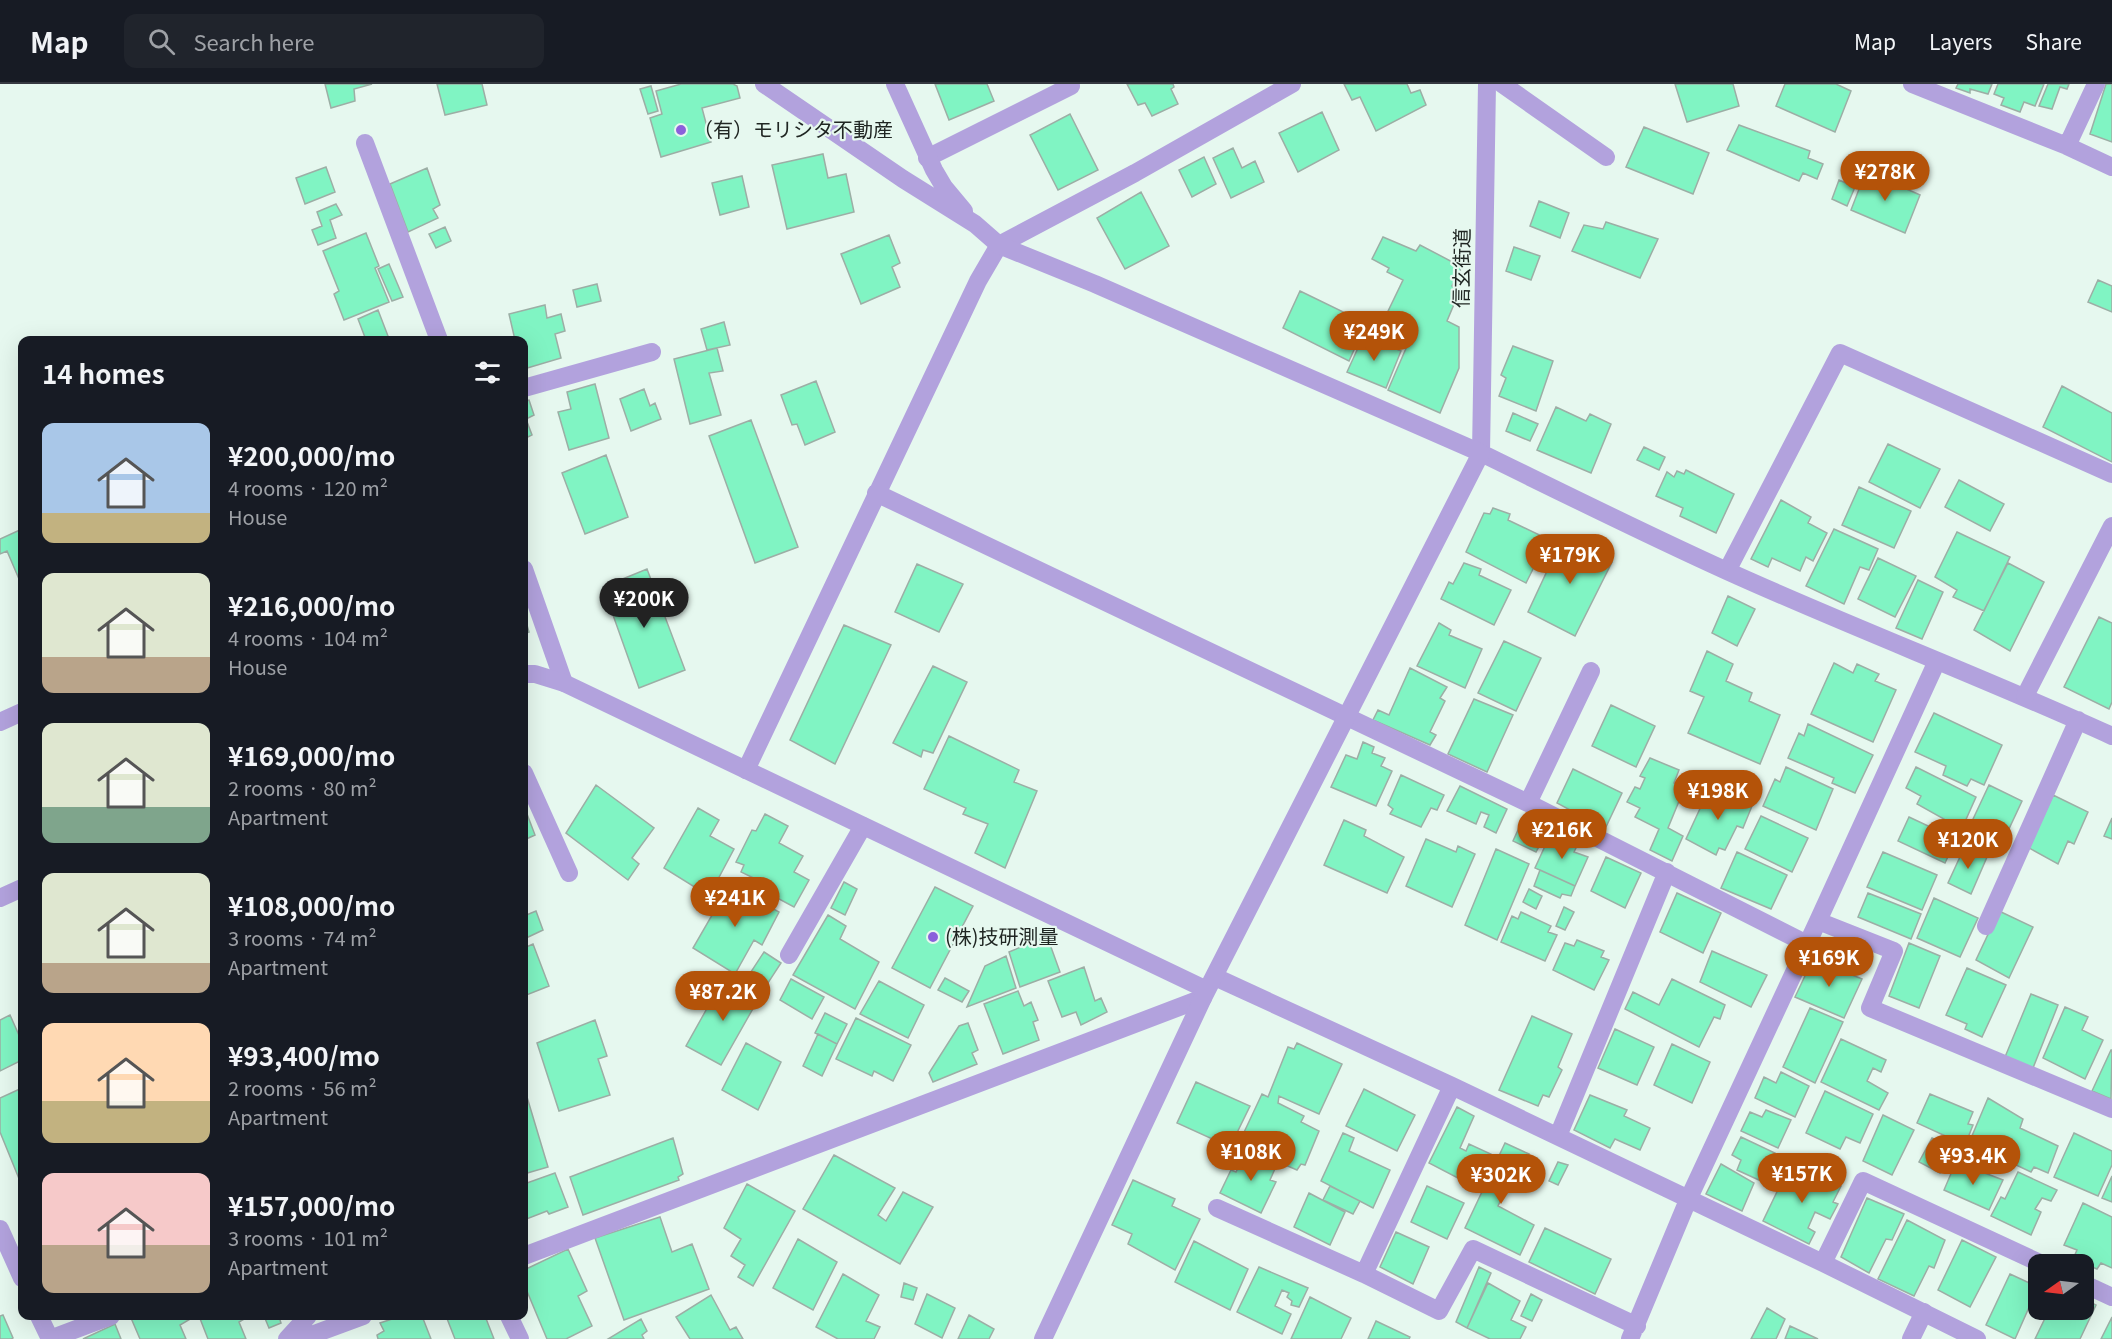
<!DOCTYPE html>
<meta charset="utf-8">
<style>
body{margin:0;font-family:Georgia,"Noto Sans JP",serif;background:#20242c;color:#f1f3f6;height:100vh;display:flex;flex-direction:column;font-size:22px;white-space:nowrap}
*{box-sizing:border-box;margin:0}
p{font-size:20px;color:#9ea1a6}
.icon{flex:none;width:33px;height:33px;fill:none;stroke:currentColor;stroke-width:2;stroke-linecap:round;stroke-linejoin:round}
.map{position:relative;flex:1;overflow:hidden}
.side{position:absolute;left:18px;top:252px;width:510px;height:984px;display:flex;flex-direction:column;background:#171b24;border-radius:12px;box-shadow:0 6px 24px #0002}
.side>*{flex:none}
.needle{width:39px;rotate:256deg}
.controls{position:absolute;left:2028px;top:1170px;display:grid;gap:12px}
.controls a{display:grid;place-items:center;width:66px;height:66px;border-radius:12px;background:#171b24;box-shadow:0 6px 24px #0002;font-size:30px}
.price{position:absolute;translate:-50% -51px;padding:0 14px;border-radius:21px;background:#b45309;color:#fff;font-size:20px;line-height:39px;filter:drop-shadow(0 2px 3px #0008)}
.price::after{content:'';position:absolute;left:50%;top:36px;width:18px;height:14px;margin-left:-9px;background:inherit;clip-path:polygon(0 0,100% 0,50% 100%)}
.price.active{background:#222;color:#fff}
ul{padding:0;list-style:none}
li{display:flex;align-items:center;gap:18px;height:150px;padding:0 24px}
li span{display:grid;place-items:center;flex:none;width:168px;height:120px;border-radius:12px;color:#555}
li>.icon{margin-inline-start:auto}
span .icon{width:72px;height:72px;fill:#fffc;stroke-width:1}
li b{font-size:26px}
h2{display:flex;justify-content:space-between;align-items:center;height:72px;padding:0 24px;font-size:26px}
header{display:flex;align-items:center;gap:36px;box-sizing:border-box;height:84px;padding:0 30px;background:#171b24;border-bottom:2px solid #363941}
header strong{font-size:28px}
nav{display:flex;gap:33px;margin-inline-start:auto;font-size:21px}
.search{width:420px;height:54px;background:#20242c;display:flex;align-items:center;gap:15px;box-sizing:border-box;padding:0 21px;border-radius:12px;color:#9ea1a6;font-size:22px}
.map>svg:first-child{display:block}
</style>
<header>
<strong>Map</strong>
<div class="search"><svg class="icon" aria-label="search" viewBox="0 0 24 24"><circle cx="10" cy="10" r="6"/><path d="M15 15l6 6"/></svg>Search here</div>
<nav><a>Map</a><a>Layers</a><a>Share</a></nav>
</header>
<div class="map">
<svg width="2112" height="1255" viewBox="0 0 2112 1255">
<rect width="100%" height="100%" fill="#e6f8ef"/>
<!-- building -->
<path fill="#80f4c3" stroke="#9caea5" stroke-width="1.5" d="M325,0H372L354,5L355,17L331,24Z
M437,0H482L487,21L445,31Z
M681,0H733L737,2L740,14L702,24L711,58L661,73L650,34L662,30L656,7Z
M935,0H987L994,17L949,36Z
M1127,0H1173L1174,3L1171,5L1178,20L1152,32L1145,19L1138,21Z
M1344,0H1407L1411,9L1420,6L1426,21L1376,47L1360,13L1352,16Z
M1675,0H1733L1739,22L1687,38Z
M1785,0H1836L1851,7L1835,48L1776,22Z
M1958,0H1992L1988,10L1970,5V9L1956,4Z
M1998,0H2044L2035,22L2024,18L2020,28L2001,21L2004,14L1994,10Z
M2048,0H2069L2067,5L2060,3L2052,25L2039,22Z
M2106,0H2112V58L2090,50Z
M651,2L658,27L648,30L640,5Z
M1322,28L1339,66L1298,88L1279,49Z
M1070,30L1098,86L1058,106L1030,51Z
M1739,41L1810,67L1808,74L1823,80L1817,95L1803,89L1799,97L1727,66Z
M1644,43L1709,69L1693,110L1626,83Z
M1233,64L1242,84L1255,77L1264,98L1231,114L1213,74Z
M823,70L828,94L846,90L854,128L787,145L772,81Z
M1204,73L1216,100L1192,113L1179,86Z
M326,83L335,108L305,120L296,94Z
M427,84L440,121L433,125L438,134L408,148L390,100Z
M1866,87L1920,111L1905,149L1851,126Z
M742,92L749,123L720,131L712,99Z
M1839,96L1855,103L1847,122L1832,115Z
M1141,108L1169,162L1125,185L1097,134Z
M1539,117L1569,129L1560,154L1530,142Z
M336,120L342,131L330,136L336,154L318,161L312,146L322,142L317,128Z
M1606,138L1658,155L1640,194L1572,167L1584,141L1603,145Z
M445,143L451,157L436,164L429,150Z
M366,149L379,182L375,184L389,218L344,236L334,210L339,207L323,167Z
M889,151L900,179L892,183L900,203L861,220L841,170Z
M1383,153L1416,167L1420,161L1462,183L1452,202L1460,206L1447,237L1459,243V284L1440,329L1388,306L1407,262L1378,248L1403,196L1387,188L1389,184L1372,175Z
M1514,163L1540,172L1531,196L1506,187Z
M389,180L403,213L392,217L378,185Z
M2098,196L2112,202V228L2088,218Z
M597,200L601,217L577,223L573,206Z
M1300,207L1366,239L1349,277L1283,244Z
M545,221L547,234L561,230L565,247L555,250L561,274L524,285V256H515L509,230Z
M378,226L388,252L379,256H366L358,235Z
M724,238L730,261L707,266L701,245Z
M1364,251L1401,267L1386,304L1347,288Z
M1513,262L1553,277L1536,327L1499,312L1506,294L1501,291Z
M717,264L723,287L709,289L721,331L690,340L674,275Z
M816,297L835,348L805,361L797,340L792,341L781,311Z
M595,300L609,354L569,366L558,328L571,325L567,308Z
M2062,302L2112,329V378L2043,343Z
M644,305L650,322L655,319L661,335L631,347L620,315Z
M529,316L534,331L526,335L532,351L524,355V317Z
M1556,323L1586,337L1590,330L1611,340L1591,389L1537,366Z
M1513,329L1538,340L1530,357L1506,347Z
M751,336L798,463L755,479L709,352Z
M1888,360L1940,385L1920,424L1869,398Z
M1644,363L1665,373L1659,386L1637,376Z
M606,371L628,433L585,450L562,389Z
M1686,386L1734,410L1716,449L1680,432L1683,424L1656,412L1667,388L1674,393L1677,387L1684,390Z
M1959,396L2004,420L1990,447L1945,423Z
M1859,403L1911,427L1894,464L1842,441Z
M1781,416L1811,433L1808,439L1827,449L1813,477L1806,473L1800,487L1772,474L1768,483L1751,475Z
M1493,424L1510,430L1508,436L1548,455L1526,499L1466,468L1484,429L1490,430Z
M22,445V502L7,467L0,470V455Z
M1834,445L1878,465L1869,486L1860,483L1844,520L1806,502Z
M1957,448L2010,473L1984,527L1953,513L1957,506L1935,493Z
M1581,452L1600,461L1595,470L1612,478L1575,552L1528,528L1562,455L1576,461Z
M1878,474L1916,492L1895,533L1858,515Z
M1464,479L1481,485L1479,491L1511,506L1494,541L1441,515L1449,498L1453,500Z
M2008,479L2044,498L2010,567L1974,546Z
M917,480L963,500L939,548L895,528Z
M647,485L685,586L639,604L603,503Z
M1918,496L1943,508L1922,555L1896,544Z
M1728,512L1755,525L1737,562L1712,549Z
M524,531L529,548L524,550Z
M2099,533L2112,539V618L2109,625L2064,603Z
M1439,539L1451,546L1449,551L1482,565L1465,604L1417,582Z
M844,541L891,561L835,680L790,656Z
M1504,557L1541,574L1516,627L1478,609Z
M1707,567L1733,580L1726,597L1752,609L1749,617L1780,631L1760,680L1688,649L1704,613L1690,607Z
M1834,579L1853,589L1857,580L1879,590L1875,597L1896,606L1873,658L1811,630Z
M933,582L967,598L933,669L923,666L921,673L893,659Z
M1410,584L1447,603L1440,614L1445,617L1430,648L1436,651L1430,661L1373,636L1378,626L1389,631Z
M1474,615L1513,631L1487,688L1448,670Z
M1611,621L1655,642L1636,683L1592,662Z
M1934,629L2002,661L1984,701L1971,695L1967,702L1943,691L1946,682L1915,668Z
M1808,640L1873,671L1855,709L1832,699L1834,694L1788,674L1799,649L1804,652Z
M949,652L1019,686L1014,698L1037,707L1005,784L975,769L988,740L963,730L966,724L924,705Z
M1363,658L1374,663L1372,669L1385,674L1381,682L1392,687L1376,722L1331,703L1346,671L1357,675Z
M1650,674L1679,686L1674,699L1684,705L1668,744L1683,752L1672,777L1650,766L1659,745L1635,733L1640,724L1627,718L1635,703L1640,705L1645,694L1640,692Z
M1786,683L1833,705L1816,746L1763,722L1775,695L1780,698Z
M1916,683L1976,713L1963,742L1960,741L1957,746L1942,739L1944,735L1917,720L1921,712L1906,704Z
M1573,685L1622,709L1605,745L1557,719Z
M1401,691L1444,711L1437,726L1431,724L1421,743L1390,730L1393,725L1388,721Z
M596,701L654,744L632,774L639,780L628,796L566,749Z
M1989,701L2022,717L2000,764L1967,748Z
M1460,702L1507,725L1496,749L1484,743L1489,731L1481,728L1476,740L1447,727Z
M1710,703L1752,722L1743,744L1737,742L1725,766L1719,764L1716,771L1686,755Z
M2053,711L2088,728L2074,760L2068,757L2058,780L2029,764Z
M524,722L535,751L524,756Z
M698,724L719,736L710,752L734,765L709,812L664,784Z
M765,730L788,742L779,759L803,772L794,788L809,796L794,823L766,808L770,802L741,788L744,781L736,778L752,746L756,747Z
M1761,732L1808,754L1792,788L1745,765Z
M1909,733L1956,755L1945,779L1898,757Z
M2112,734V755L2104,752Z
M1523,735L1547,748L1536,768L1513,757Z
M1344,736L1366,746L1364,752L1404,773L1387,809L1324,781Z
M1551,749L1578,760L1574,768L1588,773L1575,802L1535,784Z
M1426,755L1456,768L1458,762L1475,770L1452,823L1406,802Z
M1965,762L1987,773L1971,810L1948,799Z
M1496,765L1529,780L1497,856L1465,841Z
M1737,768L1787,791L1771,825L1721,804Z
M1883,768L1937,791L1922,826L1867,803Z
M1606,773L1641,789L1625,824L1591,807Z
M1540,786L1575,802L1571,812L1562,810L1560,814L1534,802Z
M844,798L857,805L845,831L831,824Z
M730,800L779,828L762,861L754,856L735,890L693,864Z
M935,803L973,822L930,904L892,884Z
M1529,805L1542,812L1536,825L1523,818Z
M1677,809L1721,829L1703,869L1660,848Z
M1868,809L1921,830L1911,855L1858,833Z
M1934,814L1978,834L1960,873L1917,854Z
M1564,823L1574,828L1565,846L1556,842Z
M536,827L543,846L524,855V830V832Z
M1999,827L2033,843L2009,894L1976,876Z
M1521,828L1551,842L1548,848L1557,851L1545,877L1501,858L1512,832L1518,835Z
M828,831L846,842L840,855L879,878L855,925L793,891Z
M1047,852L1060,888L1020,903L1009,868Z
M1577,856L1604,867L1601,873L1609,876L1594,906L1553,886L1565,859L1574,862Z
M1909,859L1940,872L1919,924L1889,912Z
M533,860L549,902L524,912V864Z
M1712,867L1767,891L1751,923L1700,898Z
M764,868L781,879L762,908L745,897Z
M1006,872L1016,904L967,923L985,882Z
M1813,875L1862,895L1844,934L1795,913Z
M1084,883L1095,917L1101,914L1107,928L1081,941L1076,928L1062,933L1048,897Z
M1967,884L2006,901L1982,953L1965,945L1967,940L1946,931Z
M724,894L759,914L721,981L686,962Z
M945,894L969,907L962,918L938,906Z
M791,895L824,913L812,935L780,916Z
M1672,895L1725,921L1720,935L1714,933L1699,963L1625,925L1633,908L1659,921Z
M879,897L924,921L908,954L860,930Z
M1018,907L1024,922L1031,918L1038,936L1033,938L1039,956L1003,970L984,920Z
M2031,910L2058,921L2033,984L2005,973Z
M2065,923L2088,933L2082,946L2103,956L2085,995L2043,974Z
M1810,924L1843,938L1815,999L1783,983Z
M825,929L847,940L837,960L815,949Z
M10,931L22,958V976L0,987V936Z
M1532,932L1572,950L1558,983L1562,986L1549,1013L1543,1011L1538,1022L1499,1006Z
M856,934L911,961L893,997L874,987L872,992L836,975Z
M595,936L607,972L598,975L610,1011L559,1027L537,959Z
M968,939L978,966L972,969L977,980L933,998L929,989L959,942Z
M1615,945L1654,963L1637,1001L1598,984Z
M818,950L837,960L822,992L803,982Z
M1841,955L1886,976L1881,988L1873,984L1867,997L1888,1009L1879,1026L1821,998Z
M746,959L781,978L758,1026L722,1006Z
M1297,959L1342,980L1319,1030L1279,1012L1278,1019L1304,1032L1301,1038L1319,1047L1305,1081L1301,1080L1297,1086L1238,1061L1262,1010L1268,1013L1288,963L1294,965Z
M1672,960L1710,978L1692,1019L1654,1001Z
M2111,966H2112L2111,1015L2092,1007Z
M1781,988L1809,1002L1795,1033L1755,1014L1764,993L1776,999Z
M1196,998L1250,1022L1230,1063L1177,1039Z
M524,1003L548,1083L524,1090Z
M22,1004V1102L0,1048V1014Z
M1364,1005L1415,1031L1397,1067L1346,1042Z
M1825,1007L1873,1030L1860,1059L1846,1053L1840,1065L1806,1049Z
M1930,1010L1973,1028L1968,1040L1973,1041L1965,1061L1917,1039Z
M1590,1011L1627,1026L1624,1032L1650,1044L1640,1066L1615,1055L1610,1064L1574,1046Z
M1988,1014L2023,1035L2020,1044L2058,1062L2048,1089L2034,1083L2031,1088L1969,1059Z
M1457,1023L1474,1032L1460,1064L1466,1067L1469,1060L1493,1071L1477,1104L1429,1079Z
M1766,1026L1791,1036L1778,1064L1741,1047L1750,1028L1762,1033Z
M1883,1031L1914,1046L1892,1091L1863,1077Z
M1343,1049L1354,1054L1349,1067L1390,1086L1373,1124L1321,1097Z
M2074,1049L2112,1067V1081L2098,1112L2054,1093Z
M1741,1053L1775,1069L1761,1097L1737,1086L1741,1076L1732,1071Z
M673,1054L683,1090L678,1093L679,1096L583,1131L570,1093Z
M1932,1054L1953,1065L1940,1089L1919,1078Z
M1505,1059L1529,1070L1520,1091L1514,1089L1498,1122L1534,1141L1520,1171L1465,1144Z
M1247,1066L1277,1080L1270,1096L1276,1098L1261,1129L1220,1109L1231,1086L1236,1088Z
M834,1071L895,1104L878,1131L886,1137L903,1108L933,1123L900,1180L803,1125Z
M1558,1078L1568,1081L1558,1101L1549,1097Z
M1956,1078L2003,1096L1989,1126L1944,1106Z
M1721,1080L1754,1099L1742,1127L1706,1110Z
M1804,1084L1841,1102L1833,1118L1838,1120L1830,1135L1815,1128L1808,1144L1815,1148L1809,1160L1763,1137L1786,1089L1800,1095Z
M2018,1088L2057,1106L2051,1117L2042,1114L2035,1125L2041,1128L2031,1151L1991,1132L2001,1113L2005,1115Z
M555,1089L568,1123L549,1130L547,1127L524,1136V1100Z
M2112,1092V1118L2102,1114Z
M1133,1096L1175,1115L1172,1122L1200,1135L1175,1186L1128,1160L1132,1150L1112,1141Z
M747,1100L795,1127L753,1202L738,1193L745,1181L731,1172L741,1155L724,1144Z
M1330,1102L1360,1117L1353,1130L1323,1116Z
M1427,1102L1464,1119L1447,1155L1411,1138Z
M1309,1109L1345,1128L1330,1161L1294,1143Z
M1867,1114L1904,1130L1892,1156L1886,1155L1869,1189L1841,1173Z
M2083,1119L2112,1133V1184L2101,1179L2097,1185L2073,1175L2077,1166L2064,1161Z
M660,1133L672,1168L692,1160L709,1205L624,1236L595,1154Z
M1907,1136L1945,1156L1934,1184L1929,1182L1914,1212L1878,1195Z
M1545,1144L1611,1175L1595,1210L1529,1178Z
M1396,1148L1429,1163L1413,1200L1380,1183Z
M798,1155L837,1178L813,1226L773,1204Z
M1962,1156L1996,1173L1970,1223L1938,1206Z
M1194,1157L1248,1185L1230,1226L1175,1198Z
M568,1165L587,1207L578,1212L592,1242L566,1255H547L524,1200V1186Z
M1259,1183L1308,1204L1299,1223L1291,1221L1292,1217L1287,1213L1289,1209L1282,1206L1275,1222L1291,1230L1282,1250L1237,1228Z
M1479,1183L1491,1189L1467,1244L1456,1238Z
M843,1190L879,1211L866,1237L880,1243L874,1255H838L816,1243Z
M2010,1190L2038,1203L2015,1255L1986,1241Z
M904,1199L917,1204L913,1216L901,1213Z
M1488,1199L1520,1217L1511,1236L1526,1243L1520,1255H1490L1467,1244Z
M927,1210L955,1224L942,1254L915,1240Z
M1531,1210L1542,1216L1532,1237L1521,1232Z
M711,1211L730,1246L736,1243L743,1255H690L676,1233Z
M1310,1213L1351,1234L1341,1255H1291Z
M2084,1215L2096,1221L2080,1255H2035L2049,1226H2084Z
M1767,1224L1785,1235L1776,1255H1751Z
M3,1231L13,1254L11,1255H0V1232Z
M969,1231L994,1245L989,1255H958Z
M137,1232H191L192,1234L180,1241L186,1255H140L131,1234Z
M199,1232H245L246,1234L239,1238L246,1255H208Z
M264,1232H281L279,1233L281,1239L269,1244Z
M401,1232H422L431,1255H378L377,1251L384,1247L380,1239Z
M446,1232H485L494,1255H455Z
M2112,1233V1255H2101Z
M641,1235L647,1247L642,1251L644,1255H608Z
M1376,1237L1410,1253L1409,1255H1368Z
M115,1240L121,1255H83Z
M1790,1242L1818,1255H1785Z"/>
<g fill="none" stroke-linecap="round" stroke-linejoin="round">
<!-- service -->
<path stroke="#b2a2dd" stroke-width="18" d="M1502,0L1606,73
M927,74L1071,2
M789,871L863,742
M50,1255L111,1232
M1911,1255L1924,1228"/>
<!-- minor -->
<path stroke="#b2a2dd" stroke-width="18" d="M1487,0L1481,369C1563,409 1645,450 1727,487C1855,545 1985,594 2112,652
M1912,0L2067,62L2112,83
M365,59L439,256
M2067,62L2096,0
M524,304L652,268
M876,409L1528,719L1807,860
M524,485L564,599
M1727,487L1840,269L2112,390
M0,638L22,628
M746,686L978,197L999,161L1135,89L1292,0
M524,689L569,789
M1528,719L1591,587
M1818,837L1894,867L1870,924L2112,1025
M1986,842L2078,636
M1215,893L1452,1002L1823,1179L1977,1255
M1452,1002L1364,1190L1439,1227L1473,1165L1637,1242
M1558,1052L1667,788
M1217,1124L1364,1190
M524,1172L1203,914
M1823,1179L1863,1097L2042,1180
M2084,1200L2112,1213
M509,1232L520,1255
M287,1255L308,1232
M301,1255L363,1232
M1630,1255L1688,1116L1818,837L1937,577"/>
<!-- tertiary -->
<path stroke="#b2a2dd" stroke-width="18" d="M764,0L903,95L975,140L999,161L1095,200L1481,369L1203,914L1043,1255
M895,0L934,86L944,103L964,127
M524,590H535L564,599L1207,906
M2025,612L2112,442
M0,814L22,804
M0,1145L22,1194
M39,1232L50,1255"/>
</g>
<!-- markers -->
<g fill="#8b60db" stroke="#e6f8ef" stroke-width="2">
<circle cx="681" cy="46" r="6"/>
<circle cx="933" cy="853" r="6"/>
</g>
<g text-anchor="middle" stroke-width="4.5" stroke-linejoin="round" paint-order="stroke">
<!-- poi labels -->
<g font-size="20" fill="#202623" stroke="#e6f8ef" text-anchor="start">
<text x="693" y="53">（有）モリシタ不動産</text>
<text x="945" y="860">(株)技研測量</text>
</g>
<!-- street labels -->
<g font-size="20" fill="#202623" stroke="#e6f8ef">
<text transform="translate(1462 184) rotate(-89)" y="7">信玄街道</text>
</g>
</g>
</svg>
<div class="controls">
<a><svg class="needle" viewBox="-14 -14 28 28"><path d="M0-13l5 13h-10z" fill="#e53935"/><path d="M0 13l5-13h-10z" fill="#9ea1a6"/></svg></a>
</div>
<b class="price" style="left:1885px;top:118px">¥278K</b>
<b class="price" style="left:1374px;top:278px">¥249K</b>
<b class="price" style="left:1570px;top:501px">¥179K</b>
<b class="price active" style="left:644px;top:545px">¥200K</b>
<b class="price" style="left:1718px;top:737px">¥198K</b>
<b class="price" style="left:1562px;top:776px">¥216K</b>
<b class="price" style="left:1968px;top:786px">¥120K</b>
<b class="price" style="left:735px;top:844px">¥241K</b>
<b class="price" style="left:1829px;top:904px">¥169K</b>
<b class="price" style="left:723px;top:938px">¥87.2K</b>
<b class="price" style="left:1251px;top:1098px">¥108K</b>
<b class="price" style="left:1973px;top:1102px">¥93.4K</b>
<b class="price" style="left:1802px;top:1120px">¥157K</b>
<b class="price" style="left:1501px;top:1121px">¥302K</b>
<section class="side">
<h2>14 homes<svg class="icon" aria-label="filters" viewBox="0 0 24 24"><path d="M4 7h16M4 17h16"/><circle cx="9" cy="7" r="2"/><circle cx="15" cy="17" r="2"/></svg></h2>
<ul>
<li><span style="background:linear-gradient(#a9c7e8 75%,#c2b280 0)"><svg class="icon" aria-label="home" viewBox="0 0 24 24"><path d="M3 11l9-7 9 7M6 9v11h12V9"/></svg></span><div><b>¥200,000/mo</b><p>4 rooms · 120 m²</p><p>House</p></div></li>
<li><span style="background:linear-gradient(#dfe7d0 70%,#b9a48a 0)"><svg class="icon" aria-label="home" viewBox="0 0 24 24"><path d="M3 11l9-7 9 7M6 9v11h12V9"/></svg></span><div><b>¥216,000/mo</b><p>4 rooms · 104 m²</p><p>House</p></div></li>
<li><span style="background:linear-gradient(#dfe7d0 70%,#7fa58c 0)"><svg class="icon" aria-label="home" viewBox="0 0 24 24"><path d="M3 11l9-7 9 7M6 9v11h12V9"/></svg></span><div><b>¥169,000/mo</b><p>2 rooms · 80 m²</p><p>Apartment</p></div></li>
<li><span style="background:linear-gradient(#dfe7d0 75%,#b9a48a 0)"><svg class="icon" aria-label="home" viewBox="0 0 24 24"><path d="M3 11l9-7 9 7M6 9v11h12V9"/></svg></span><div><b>¥108,000/mo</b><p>3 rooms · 74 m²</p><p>Apartment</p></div></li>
<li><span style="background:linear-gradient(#ffd9b3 65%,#c2b280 0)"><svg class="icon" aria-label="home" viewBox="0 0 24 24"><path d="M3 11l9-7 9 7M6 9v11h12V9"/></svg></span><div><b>¥93,400/mo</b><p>2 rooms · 56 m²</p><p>Apartment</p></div></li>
<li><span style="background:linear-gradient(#f6c9c9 60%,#b9a48a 0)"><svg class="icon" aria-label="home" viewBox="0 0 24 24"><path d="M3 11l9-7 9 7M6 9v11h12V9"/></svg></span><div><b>¥157,000/mo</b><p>3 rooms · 101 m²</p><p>Apartment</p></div></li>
</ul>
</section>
</div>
